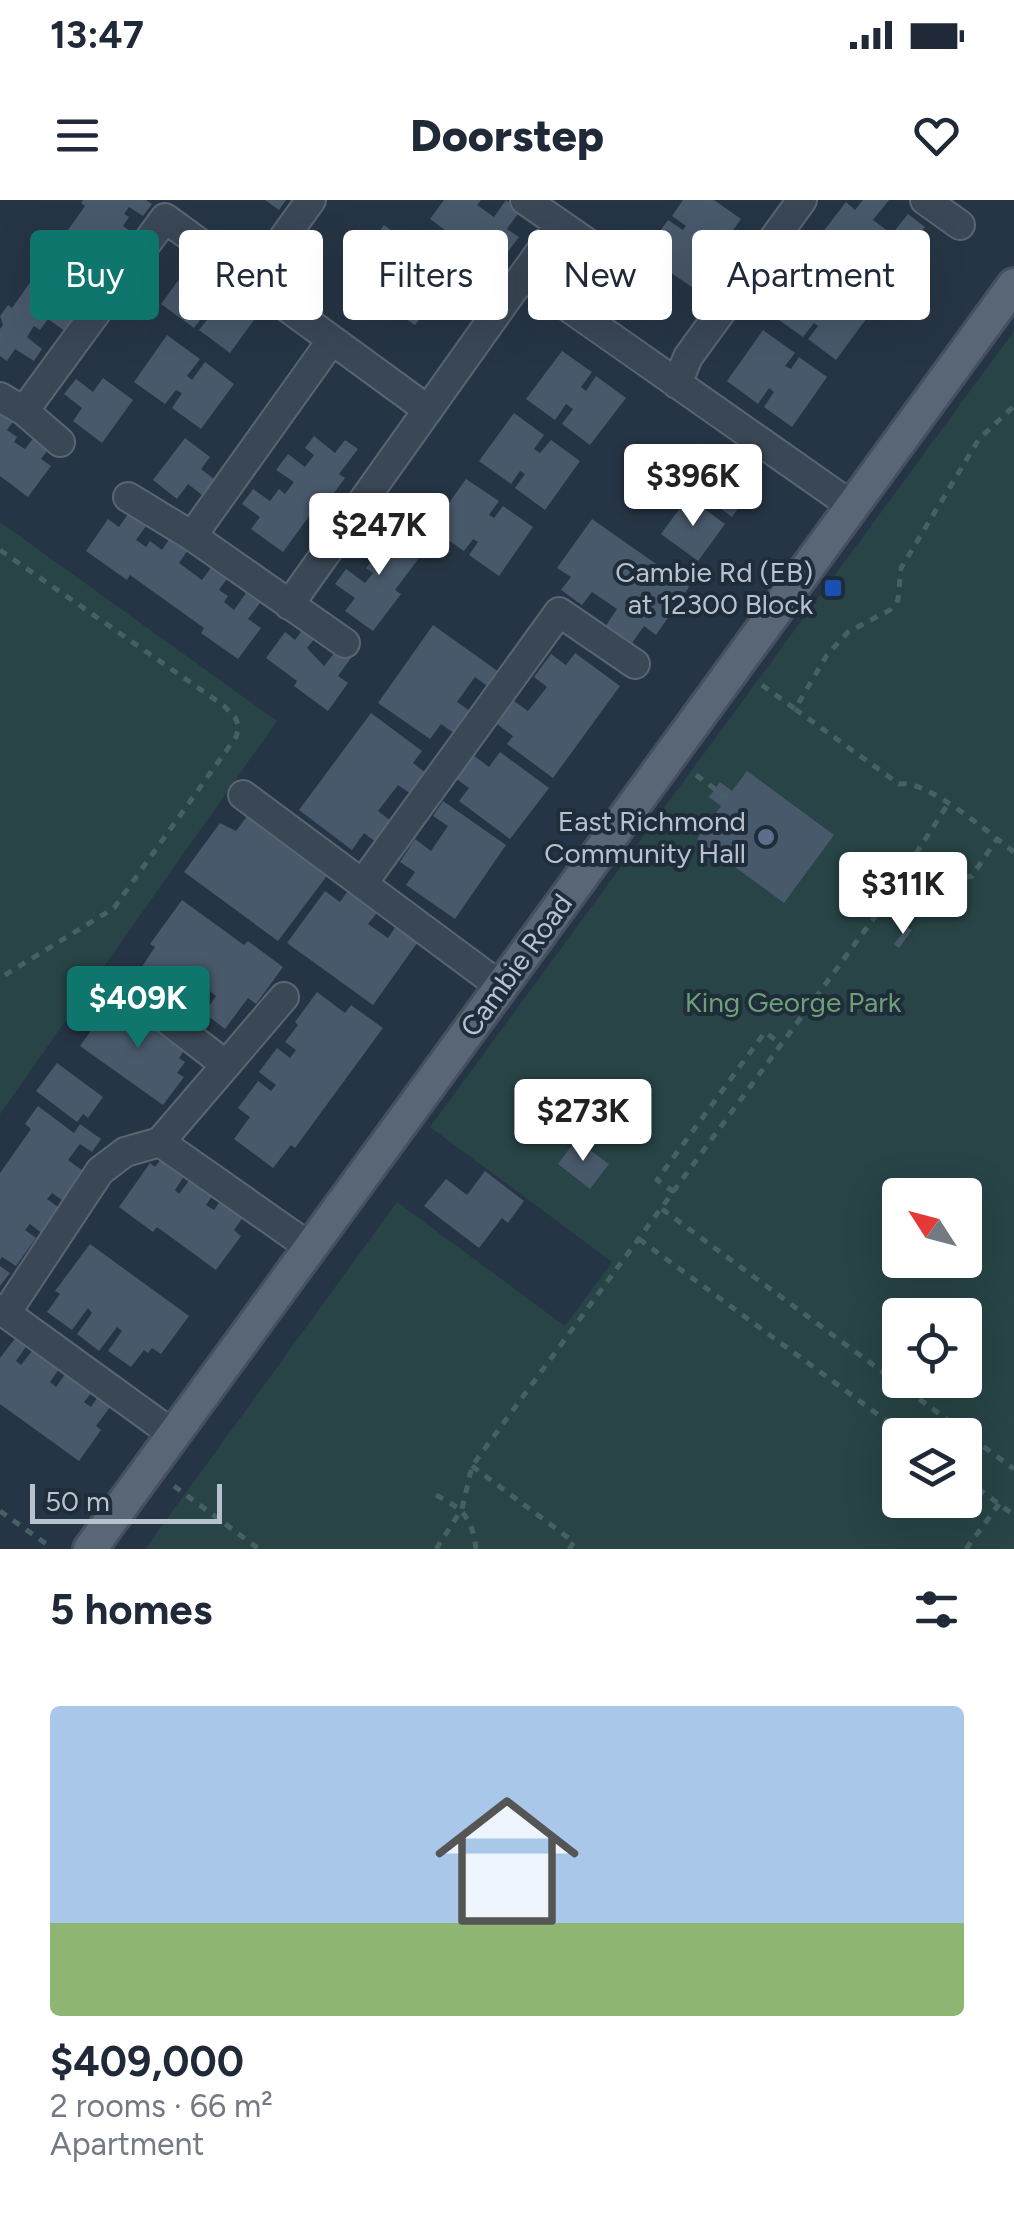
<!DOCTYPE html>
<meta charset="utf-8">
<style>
body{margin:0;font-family:Figtree,sans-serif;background:#f6f6f7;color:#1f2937;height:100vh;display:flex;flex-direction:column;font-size:38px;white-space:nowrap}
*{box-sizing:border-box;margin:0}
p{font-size:32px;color:#747a83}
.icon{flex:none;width:55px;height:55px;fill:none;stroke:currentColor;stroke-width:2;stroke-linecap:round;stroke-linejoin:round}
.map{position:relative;height:1349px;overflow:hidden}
.side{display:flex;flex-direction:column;background:#fff;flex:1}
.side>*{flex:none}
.top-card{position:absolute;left:30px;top:30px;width:955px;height:90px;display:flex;gap:20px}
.needle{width:65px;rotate:306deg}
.tools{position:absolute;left:882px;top:978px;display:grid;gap:20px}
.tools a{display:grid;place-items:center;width:100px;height:100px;border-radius:10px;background:#fff;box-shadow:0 10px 40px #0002;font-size:50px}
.scale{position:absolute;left:30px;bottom:25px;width:192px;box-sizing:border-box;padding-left:10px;border:5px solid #b8c2ce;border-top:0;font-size:28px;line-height:35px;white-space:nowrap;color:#b8c2ce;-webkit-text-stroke:8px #1f2c3a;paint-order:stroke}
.price{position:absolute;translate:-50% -85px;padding:0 22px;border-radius:10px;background:#fff;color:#222;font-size:32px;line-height:65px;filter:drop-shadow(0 2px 5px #0008)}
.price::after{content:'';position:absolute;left:50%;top:60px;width:30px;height:22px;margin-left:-15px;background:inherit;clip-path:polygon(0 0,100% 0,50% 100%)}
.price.selected{background:#0f766e;color:#fff}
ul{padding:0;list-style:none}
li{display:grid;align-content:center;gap:20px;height:530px;padding:0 50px}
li+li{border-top:2px solid #e0e1e3}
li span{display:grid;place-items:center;height:310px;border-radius:10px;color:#555}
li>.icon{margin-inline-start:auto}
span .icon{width:180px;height:180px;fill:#fffc;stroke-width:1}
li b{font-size:42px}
h2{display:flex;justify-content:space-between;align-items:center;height:120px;padding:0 50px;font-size:42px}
.pill{padding:0 35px;border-radius:10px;background:#fff;box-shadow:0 10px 40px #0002;font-size:35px;line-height:90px}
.pill.selected{background:#0f766e;color:#fff}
.status{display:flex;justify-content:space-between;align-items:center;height:70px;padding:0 50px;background:#fff;direction:ltr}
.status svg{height:28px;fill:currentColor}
header{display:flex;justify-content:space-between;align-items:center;height:130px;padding:0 50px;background:#fff;font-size:45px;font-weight:800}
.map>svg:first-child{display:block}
</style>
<div class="status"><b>13:47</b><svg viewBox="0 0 49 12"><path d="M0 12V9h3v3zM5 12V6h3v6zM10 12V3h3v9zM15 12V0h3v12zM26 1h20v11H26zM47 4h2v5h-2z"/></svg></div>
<header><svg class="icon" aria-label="menu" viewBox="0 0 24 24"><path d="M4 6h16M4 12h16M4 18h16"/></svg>Doorstep<svg class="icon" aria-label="heart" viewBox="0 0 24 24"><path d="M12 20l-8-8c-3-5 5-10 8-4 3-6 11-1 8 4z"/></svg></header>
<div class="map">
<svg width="1014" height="1349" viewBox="0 0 1014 1349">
<rect width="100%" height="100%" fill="#263545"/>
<!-- green -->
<path fill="#284446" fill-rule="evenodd" d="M1014,131V1349H145L397,1002L565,1126L612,1062L430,927ZM900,995H965V1060H900ZM900,1115H965V1180H900ZM900,1235H965V1300H900Z
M0,322L277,521L0,914Z"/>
<!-- building -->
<path fill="#49596c" d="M83,0H146L152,4L143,16L129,7L124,14L129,17L123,26L137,36L125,51L109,40L101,51L96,47L85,62L103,75L93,88L76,75L66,89L70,92L60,106L76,117L66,132L48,119L40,130L34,126L27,137L42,149L34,161L15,149L7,161L0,156V129L3,125L0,116L8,105L12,108L37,73L32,69L58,33L63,37L85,6L81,3Z
M265,0H286L279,10Z
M444,0H481L477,5L494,17L506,0L520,11L507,29L519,37L496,68L430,19Z
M683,0H714L741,19L720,48L705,38L701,44L716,55L693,88L644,54L668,20L683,30L686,26L672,16Z
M863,0H889L873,20L892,34L908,14L925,27L909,47L920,55L895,88L822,33L846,2L855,10Z
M384,25L416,48L404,63L409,67L420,52L452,75L415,125L384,103L396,87L390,83L379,98L348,75Z
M197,55L231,80L218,97L222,101L235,83L265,105L230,153L199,130L211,115L207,111L194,128L161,104Z
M810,64L839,85L828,99L834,103L843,90L872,111L836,160L808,139L818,126L814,123L803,137L772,115Z
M763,130L795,153L785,166L791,169L799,157L827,177L792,227L764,207L774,192L769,188L758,204L727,181Z
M167,135L200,159L187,176L192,180L205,162L234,184L201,229L172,208L182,193L176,190L165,204L134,182Z
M562,151L592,172L581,187L586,191L596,176L626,198L590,245L562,224L573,209L566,204L555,220L526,199Z
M103,178L133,200L102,243L73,221L82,208L64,194L76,179L93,192Z
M0,201L18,215L7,230L17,237L14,242L25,249L38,232L53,243L41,259L51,266L28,297L0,276Z
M514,213L544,235L534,249L540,253L551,240L580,261L545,310L515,288L525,274L520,271L511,284L479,261Z
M314,236L335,253L345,240L358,249L339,274L345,278L315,319L310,315L283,352L251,329L260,317L242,304L253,289L270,301L279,289L285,294L294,282L276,270L288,254L305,267L314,255L305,248Z
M185,238L210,257L201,269L219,283L207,299L188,284L177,299L153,280Z
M702,243L756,283L732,317L678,277Z
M466,279L499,301L489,315L494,318L503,306L533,327L499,376L469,355L478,342L473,339L464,351L431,328Z
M688,297L725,324L698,361L661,334Z
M133,307L151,319L136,340L146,347L150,341L162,350L172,335L190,347L179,363L202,380L213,365L229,376L219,390L228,396L224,402L234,410L246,393L260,403L248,419L261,428L238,459L201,433L204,428L130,375L127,380L86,351L108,319L119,327Z
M592,319L689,387L656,435L644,426L630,446L605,427L617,409L592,392L582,405L561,390L571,377L557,368Z
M368,331L386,344L393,333L422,354L395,390L401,394L373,431L345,411L355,398L335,384L346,369L365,383L373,373L366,368L373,359L356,347Z
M307,424L319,433L307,448L324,466L338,448L351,458L338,476L348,483L328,511L294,486L297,481L266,458L285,432L295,440Z
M433,425L499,472L489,487L475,477L457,502L470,511L454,533L441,524L430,539L378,503Z
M575,453L620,486L553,578L507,544L513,536L497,524L514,501L528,511L547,487L534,477L551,454L566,465Z
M371,513L422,551L413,563L426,573L411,594L398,585L378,611L391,621L376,642L364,633L352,650L299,610Z
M500,552L549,588L510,639L459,601L469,588L455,578L473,555L489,567Z
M747,571L834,635L784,703L697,639L721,606L709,597L720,582L732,591Z
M443,601L506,645L455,719L406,685L415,672L400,662L415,639L431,651L448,626L433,616Z
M251,611L329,673L278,741L184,672L220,623L236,631Z
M349,689L379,710L368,724L388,738L398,723L420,739L373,805L287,743L325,691L340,702Z
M182,700L244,745L248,741L283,767L256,804L248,798L225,829L204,813L216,796L207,789L194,807L172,790L184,774L175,768L163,784L141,768L155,747L150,744Z
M907,727L912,730L899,748L894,744Z
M317,792L345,813L351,805L383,828L295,948L291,945L273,968L234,939L250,917L238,908L258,881L271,891L276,885L259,872L277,848L290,858L296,850L285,842L298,825L295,822Z
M123,798L146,814L136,828L145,834L154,821L188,845L179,858L185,862L177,873L184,877L163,905L80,846L110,804L115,808Z
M57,863L103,897L88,918L83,914L77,922L36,891Z
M38,906L74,933L80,924L101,939L92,952L80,944L68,960L83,971L62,1000L52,993L47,999L61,1009L43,1034L30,1024L25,1030L36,1038L16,1066L2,1057L0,1060V973L31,929L25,924Z
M576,940L609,964L590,989L558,964Z
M162,958L185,975L175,990L179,994L193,975L215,992L206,1005L214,1010L223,997L246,1013L234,1030L241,1036L216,1070L157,1027L153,1032L119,1007L150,963L155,967Z
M485,971L524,1001L508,1023L502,1018L479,1048L424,1006L446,979L467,995Z
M90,1044L189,1116L161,1154L152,1148L148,1153L144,1150L131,1167L108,1151L122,1131L117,1127L99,1151L77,1134L92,1113L88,1108L72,1130L47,1112L60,1094L55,1091Z
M0,1066L10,1073L0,1086Z
M17,1136L28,1144L16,1161L21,1165L35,1147L61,1166L50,1182L56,1187L66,1173L92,1192L84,1202L91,1207L97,1198L110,1207L96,1226L101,1230L79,1261L0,1204V1158Z"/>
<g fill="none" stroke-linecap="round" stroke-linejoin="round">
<defs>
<path id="minor" d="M525,0L590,45
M925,0L960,25
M524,76L852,306
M252,82L311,0
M677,184L688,157L802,0
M0,197L24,211L60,242
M24,211L165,18L428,210
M128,297L192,336L345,443
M192,336L332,140
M289,405L560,24
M243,595L500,786
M363,683L559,412L635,464
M138,797L226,865L160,942
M226,865L284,797
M0,1109L174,1235
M6,1113L100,971L125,952L160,942L311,1048"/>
<path id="major" d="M90,1349L1014,85"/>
</defs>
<!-- minor casing -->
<use href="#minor" stroke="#596572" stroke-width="32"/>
<!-- major casing -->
<use href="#major" stroke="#44505e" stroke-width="38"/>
<!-- path -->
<path stroke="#466162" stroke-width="5" stroke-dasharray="8 8" stroke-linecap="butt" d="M0,350L223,505L235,517L239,527L236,537L114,708L0,778
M762,485L795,509L827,455L848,432L890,410L898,400L901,368L979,239L1014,206
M795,509L899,584C927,579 990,634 1014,652
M696,575L727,598
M905,669L923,682L972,676L997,639
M674,992L657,980L765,832L781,844
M662,1009L1014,1269
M639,1039L906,1235
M472,1266L574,1342L569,1349
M965,1279L1014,1315
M174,1286L259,1349
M436,1295C463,1309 472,1317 476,1349
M0,1311L52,1348
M436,1349L462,1309L472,1266L879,711L948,604
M966,1349L999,1304"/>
<!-- minor -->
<use href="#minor" stroke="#3a4755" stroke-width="28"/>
<!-- major -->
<use href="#major" stroke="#586675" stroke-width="32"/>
</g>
<!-- markers -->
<rect fill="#1a4fb4" stroke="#1f2c3a" stroke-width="4" x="823" y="378" width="20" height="20" rx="5"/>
<circle fill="#5c6f8a" stroke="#1f2c3a" stroke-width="4" cx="766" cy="637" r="10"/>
<g text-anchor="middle" stroke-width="8" stroke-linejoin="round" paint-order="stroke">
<!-- poi labels -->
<g font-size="28" fill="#b8c2ce" stroke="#1f2c3a" text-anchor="end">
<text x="813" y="382">Cambie Rd (EB)<tspan x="813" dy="32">at 12300 Block</tspan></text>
<text x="746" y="631">East Richmond<tspan x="746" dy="32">Community Hall</tspan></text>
</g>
<!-- street labels -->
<g font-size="28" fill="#b8c2ce" stroke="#1f2c3a">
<text transform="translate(516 765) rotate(-54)" y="10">Cambie Road</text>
</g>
<!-- park labels -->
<g font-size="28" fill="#6ea077" stroke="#1f2c3a">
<text x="793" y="812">King George Park</text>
</g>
</g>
</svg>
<div class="tools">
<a><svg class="needle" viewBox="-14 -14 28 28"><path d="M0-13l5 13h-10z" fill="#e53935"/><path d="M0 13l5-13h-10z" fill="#747a83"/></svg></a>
<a><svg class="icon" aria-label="locate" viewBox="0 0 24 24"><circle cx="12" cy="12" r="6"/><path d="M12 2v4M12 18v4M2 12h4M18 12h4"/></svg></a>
<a><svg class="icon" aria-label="layers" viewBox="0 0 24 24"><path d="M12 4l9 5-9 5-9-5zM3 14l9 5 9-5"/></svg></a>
</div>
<div class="scale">50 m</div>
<b class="price" style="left:693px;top:329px">$396K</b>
<b class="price" style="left:379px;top:378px">$247K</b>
<b class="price" style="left:903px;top:737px">$311K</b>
<b class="price selected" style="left:138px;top:851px">$409K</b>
<b class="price" style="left:583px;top:964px">$273K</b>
<div class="top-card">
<a class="pill selected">Buy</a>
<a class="pill">Rent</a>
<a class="pill">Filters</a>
<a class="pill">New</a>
<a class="pill">Apartment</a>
</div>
</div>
<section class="side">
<h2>5 homes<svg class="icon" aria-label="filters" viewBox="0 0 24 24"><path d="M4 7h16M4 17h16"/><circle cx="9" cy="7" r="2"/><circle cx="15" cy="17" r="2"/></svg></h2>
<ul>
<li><span style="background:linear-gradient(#a9c7e8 70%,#8fb573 0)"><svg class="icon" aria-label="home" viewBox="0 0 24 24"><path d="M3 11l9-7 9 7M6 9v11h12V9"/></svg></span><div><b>$409,000</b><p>2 rooms · 66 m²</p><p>Apartment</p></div></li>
</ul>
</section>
